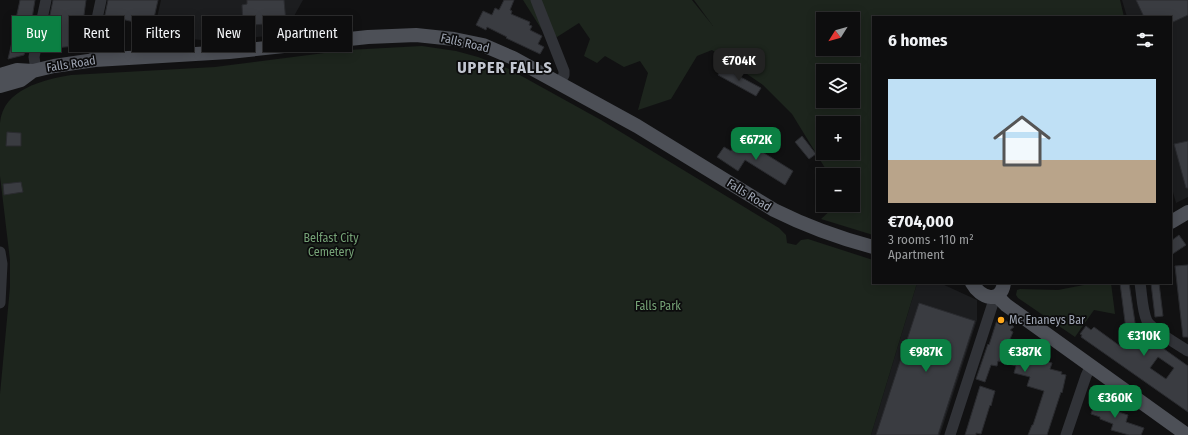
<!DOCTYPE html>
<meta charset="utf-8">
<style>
body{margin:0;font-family:"Fira Sans Condensed",sans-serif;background:#161617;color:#f1f3f6;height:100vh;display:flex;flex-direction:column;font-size:15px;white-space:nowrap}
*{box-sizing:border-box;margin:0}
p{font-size:13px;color:#9a9c9e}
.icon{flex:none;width:22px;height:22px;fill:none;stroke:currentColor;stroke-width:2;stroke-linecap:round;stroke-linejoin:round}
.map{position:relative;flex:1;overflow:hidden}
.details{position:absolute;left:872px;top:16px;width:300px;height:268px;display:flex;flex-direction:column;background:#0d0d0e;border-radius:0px;box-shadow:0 2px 10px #0003,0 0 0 1px #2d2d2e}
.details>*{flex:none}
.guide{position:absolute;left:12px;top:16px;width:380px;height:36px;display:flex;gap:8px}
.needle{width:26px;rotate:233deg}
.fabs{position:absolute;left:816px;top:12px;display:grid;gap:8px}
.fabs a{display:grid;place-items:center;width:44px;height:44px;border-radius:0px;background:#0d0d0e;box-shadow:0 2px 10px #0003,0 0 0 1px #2d2d2e;font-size:20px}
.price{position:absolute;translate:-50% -34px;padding:0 9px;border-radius:8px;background:#0b8043;color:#fff;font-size:13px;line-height:26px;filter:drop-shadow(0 1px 2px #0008)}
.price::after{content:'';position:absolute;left:50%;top:24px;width:12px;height:9px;margin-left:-6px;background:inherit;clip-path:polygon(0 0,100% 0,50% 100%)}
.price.on{background:#222;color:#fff}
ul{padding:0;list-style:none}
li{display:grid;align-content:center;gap:8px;height:212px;padding:0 16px}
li+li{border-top:1px solid #2d2d2e}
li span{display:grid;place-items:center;height:124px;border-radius:0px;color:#555}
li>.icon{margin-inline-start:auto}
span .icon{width:72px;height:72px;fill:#fffc;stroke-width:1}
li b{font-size:17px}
h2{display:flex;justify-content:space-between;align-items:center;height:48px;padding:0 16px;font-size:17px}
.pill{padding:0 14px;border-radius:0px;background:#0d0d0e;box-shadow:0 2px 10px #0003,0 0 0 1px #2d2d2e;font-size:14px;line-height:36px}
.pill.on{background:#0b8043;color:#fff}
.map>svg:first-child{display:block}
</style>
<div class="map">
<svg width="1188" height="435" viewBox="0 0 1188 435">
<rect width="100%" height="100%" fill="#111112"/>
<!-- built -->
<path fill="#1c1d1f" d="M161,0H303L289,25L291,34L211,41L153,35Z
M1122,0H1188V197L1176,203L1171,185V17H1127Z
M917,283H940L977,300V320L940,435H871Z"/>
<!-- green -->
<path fill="#1d251d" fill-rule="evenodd" d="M523,0H692L713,26L694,0H1120L1124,17H873V235L821,219L834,207L853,205V175H830L825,168L792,114L763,85L712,50L697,56L671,99L638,110L648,73L640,61L624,67L605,56L597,63L584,56L590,39L579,23L557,37L542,30ZM823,19H853V49H823ZM823,71H853V101H823ZM823,123H853V153H823Z
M422,46L456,51L478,57L507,68L601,120L779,228L786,235L787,243L796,245L801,240L808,239L873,260V283H917L871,435H0V394L10,287V260L0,176V123C3,89 43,80 71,75L215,67L348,50Z
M1094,283H1111L1115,314L1094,310L1075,337L1018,298L1016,295L1017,290L1020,289L1058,290Z"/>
<!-- building -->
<path fill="#3a3c41" stroke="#2a2b2f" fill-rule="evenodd" d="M20,0H35L30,31L14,28Z
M53,0H86L82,30L88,29L87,45L43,49Z
M108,0H158L152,27L146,26L144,30L138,32L133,27L134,22L117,18L119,41L101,43V34Z
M247,0H284L286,22L243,26L242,5L247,4Z
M504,0H514L510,10L512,11L511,14L530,22L529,25L532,26L530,30L542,36L538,44L544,47L540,54L506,38L507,37L487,27L486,30L476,25L483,11L492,15L495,8L499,10Z
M1136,0H1188V15L1171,23V17H1144Z
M29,37L24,55L8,59L12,42Z
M722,67L761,88L756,96L718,75Z
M7,132L21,133V146H6Z
M802,136L816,154L809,159L795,142Z
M754,138L759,142L756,148L793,171L785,185L745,160L738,171L717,157L724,147L731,151L733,147L737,149Z
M1188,141V188H1186L1174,144Z
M21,182L23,192L4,195L3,184Z
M1179,235L1186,245L1171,255V241Z
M1188,265V337H1183L1175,266Z
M1120,283H1129L1136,329L1188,366V412L1081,337L1082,335L1080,334L1086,326L1091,330L1094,327L1120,346L1127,337ZM1158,357L1174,368L1166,379L1150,368Z
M1151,283H1159L1163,316L1155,317Z
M919,303L975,321L938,435H876Z
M1000,316L1014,327L1010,330L1013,332L1010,339L1021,342L1019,347L1036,352L1034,358L1052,363L1050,369L1062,372L1061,374L1066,375L1062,393L1061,392L1047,435H1028L1032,425H1033L1044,391L1027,386L1030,377L1014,373L1016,366L998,361L997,366L991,365L985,382L976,379L988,344L989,345L997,320Z
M980,386L995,391L993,398L991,406L990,405L981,434L976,433V435H965Z
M1096,399L1109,403V409L1128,415L1126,422L1144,428L1141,435H1129L1111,430L1113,424L1100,419V417L1091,414Z"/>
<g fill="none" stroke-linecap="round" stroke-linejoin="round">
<!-- minor -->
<path stroke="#313338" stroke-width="11" d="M536,0L564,71V75L559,83
M95,60L94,33L101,0
M36,70L34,57L46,0
M0,252L2,264L0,303
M1140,283C1142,295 1142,310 1147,321C1152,330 1179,345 1188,351
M950,435L992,306L993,298
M1066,435L1086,376L1091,365"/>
<!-- major -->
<path stroke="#4d5057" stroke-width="14" d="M0,75L17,70L33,71L54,66L95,60L229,52L368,37L416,35L454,39L483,45L513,58L637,126L774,210C806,226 839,238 873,247
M0,86L21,80L33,71
M1171,222L1188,212
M972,283C980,298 1001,305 1004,283
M997,296L1006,305L1187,435"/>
</g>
<!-- markers -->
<circle fill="#ffa81c" stroke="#0c0c0d" stroke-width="1.5" cx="1001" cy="320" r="4"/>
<g text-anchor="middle" stroke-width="3.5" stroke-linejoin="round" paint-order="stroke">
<!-- street labels -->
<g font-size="12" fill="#a0a7b5" stroke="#0c0c0d">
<text transform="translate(465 43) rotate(13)" y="4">Falls Road</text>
<text transform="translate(71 64) rotate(-9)" y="4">Falls Road</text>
<text transform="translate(749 195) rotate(32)" y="4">Falls Road</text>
</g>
<!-- park labels -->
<g font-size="12" fill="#75a276" stroke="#0c0c0d">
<text x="331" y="242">Belfast City<tspan x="331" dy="14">Cemetery</tspan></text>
<text x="658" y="310">Falls Park</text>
</g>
<!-- poi labels -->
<g font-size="12" fill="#a0a7b5" stroke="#0c0c0d" text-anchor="start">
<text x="1009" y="324">Mc Enaneys Bar</text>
</g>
<!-- district labels -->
<g font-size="16" font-weight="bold" letter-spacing="1" fill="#c2c6d0" stroke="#0c0c0d">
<text x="505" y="73">UPPER FALLS</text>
</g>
</g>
</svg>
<div class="fabs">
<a><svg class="needle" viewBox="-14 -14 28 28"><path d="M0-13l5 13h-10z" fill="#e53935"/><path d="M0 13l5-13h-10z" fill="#9a9c9e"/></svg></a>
<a><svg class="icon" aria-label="layers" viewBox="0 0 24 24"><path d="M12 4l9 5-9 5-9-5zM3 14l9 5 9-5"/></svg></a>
<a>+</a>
<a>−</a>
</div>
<b class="price on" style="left:739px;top:82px">€704K</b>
<b class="price" style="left:756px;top:161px">€672K</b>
<b class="price" style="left:1144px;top:357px">€310K</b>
<b class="price" style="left:926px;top:373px">€987K</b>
<b class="price" style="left:1025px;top:373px">€387K</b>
<b class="price" style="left:1115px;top:419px">€360K</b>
<div class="guide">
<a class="pill on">Buy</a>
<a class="pill">Rent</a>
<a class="pill">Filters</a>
<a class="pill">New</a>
<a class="pill">Apartment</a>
</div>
<section class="details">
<h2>6 homes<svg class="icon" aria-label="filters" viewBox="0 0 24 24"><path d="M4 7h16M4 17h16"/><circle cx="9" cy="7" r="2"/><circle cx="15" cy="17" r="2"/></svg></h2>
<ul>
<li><span style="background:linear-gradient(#bfe0f5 65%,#b9a48a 0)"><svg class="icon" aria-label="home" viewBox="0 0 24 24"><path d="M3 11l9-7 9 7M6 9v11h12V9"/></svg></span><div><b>€704,000</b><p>3 rooms · 110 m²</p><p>Apartment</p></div></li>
</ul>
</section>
</div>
